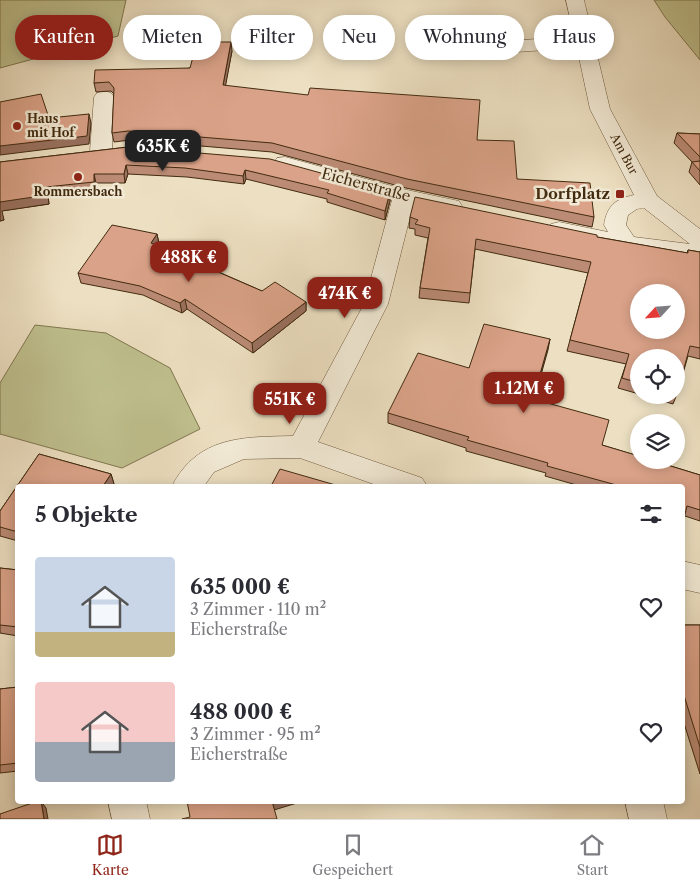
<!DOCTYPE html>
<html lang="de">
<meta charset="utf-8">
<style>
body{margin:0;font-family:"Libre Caslon Text",serif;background:#f2f2f3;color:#2b2b33;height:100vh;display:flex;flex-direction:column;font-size:19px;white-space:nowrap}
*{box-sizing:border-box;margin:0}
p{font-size:16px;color:#7c7c81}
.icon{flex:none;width:28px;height:28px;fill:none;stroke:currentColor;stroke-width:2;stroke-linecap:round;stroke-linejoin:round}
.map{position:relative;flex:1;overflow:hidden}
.drawer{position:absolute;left:15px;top:484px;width:670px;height:320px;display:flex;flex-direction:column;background:#fff;border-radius:5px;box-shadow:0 2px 12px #0003}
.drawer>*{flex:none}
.banner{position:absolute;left:15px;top:15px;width:670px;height:45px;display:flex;gap:10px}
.needle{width:32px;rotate:244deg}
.controls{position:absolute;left:630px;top:284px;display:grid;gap:10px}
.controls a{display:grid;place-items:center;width:55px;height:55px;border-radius:50%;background:#fff;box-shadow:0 2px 12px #0003;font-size:25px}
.price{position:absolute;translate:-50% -42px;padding:0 11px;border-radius:10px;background:#8f2418;color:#fff;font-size:16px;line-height:32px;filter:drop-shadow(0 1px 2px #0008)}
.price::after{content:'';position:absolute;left:50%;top:30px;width:15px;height:11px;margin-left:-8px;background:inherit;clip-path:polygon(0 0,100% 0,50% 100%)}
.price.selected{background:#222;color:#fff}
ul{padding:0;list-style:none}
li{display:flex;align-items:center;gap:15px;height:125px;padding:0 20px}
li span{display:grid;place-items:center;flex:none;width:140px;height:100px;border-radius:5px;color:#555}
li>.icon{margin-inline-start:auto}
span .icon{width:60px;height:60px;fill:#fffc;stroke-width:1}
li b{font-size:21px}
h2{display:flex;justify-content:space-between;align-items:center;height:60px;padding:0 20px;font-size:21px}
.pill{padding:0 18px;border-radius:22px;background:#fff;box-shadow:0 2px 12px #0003;font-size:18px;line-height:45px}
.pill.selected{background:#8f2418;color:#fff}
.tab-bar{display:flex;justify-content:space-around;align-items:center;height:70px;border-top:1px solid #e1e1e2;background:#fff;font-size:14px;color:#7c7c81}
.tab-bar a{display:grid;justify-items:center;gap:2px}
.tab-bar .selected{color:#8f2418}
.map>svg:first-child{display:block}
</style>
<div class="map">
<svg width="700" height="819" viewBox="0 0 700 819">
<rect width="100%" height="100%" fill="#ede0c2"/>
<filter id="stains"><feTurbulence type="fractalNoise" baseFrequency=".004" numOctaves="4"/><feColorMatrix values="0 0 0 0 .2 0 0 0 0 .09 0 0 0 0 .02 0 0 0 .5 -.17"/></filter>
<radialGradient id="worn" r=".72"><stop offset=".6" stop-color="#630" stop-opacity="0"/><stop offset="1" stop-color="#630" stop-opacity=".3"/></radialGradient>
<!-- green -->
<path fill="#bfc08e" stroke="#80764f" d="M0,0H126L118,36L0,68Z
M654,0H700V60L665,17Z
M35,325L106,333L170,368L200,429L122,468L0,434V383Z"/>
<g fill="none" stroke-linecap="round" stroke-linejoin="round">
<defs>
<path id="minor" d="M566,0H584L610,109L657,196L700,229V261L627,250L551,234L547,229L551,224L559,222L608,232L604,225C607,206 615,199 634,195L590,109L577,48L485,54L478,52L476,48L478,44L485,42L574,37ZM644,208L690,244L634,237L626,225L628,215L637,209Z
M104,91L111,93L114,97L112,151L108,155L101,157L94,155L90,151L94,97L97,93Z
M285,157L407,190L459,201L462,206L459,211L451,213L413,205L388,304L318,442L422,478L427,486H379L300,458L244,459L214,472L204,486H172C198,436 243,437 293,436L364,304L392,200L277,168L274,163L277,158Z
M682,561L700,565V593L682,589Z
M108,801H146L150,819H112Z
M625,801H663L667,819H629Z"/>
</defs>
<!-- minor casing -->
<use href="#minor" stroke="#6d583c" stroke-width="1"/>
<!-- minor -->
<use href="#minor" fill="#f3ebd7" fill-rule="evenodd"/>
</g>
<!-- wall -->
<path fill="#bb8b75" stroke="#422b10" d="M232,51L225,86L477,140L517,179L594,217L592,227L406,188L272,152L130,140L114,142L112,133L114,94L111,91L96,92L94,83L190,68Z
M677,133L700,134V185L689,172L692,162L674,143Z
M128,147L390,192V201L385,220L327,202V199L246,179L244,184L187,177L128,174L125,183H96V191L48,196L49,204L1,211L4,220L0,221V162Z
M410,217L597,237L687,253L688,250L700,252V359L688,356L677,394L673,404L642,395H676V358H639V394L618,388L626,364L567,351L588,273L475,249L469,303L419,298L420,288L428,238L415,235V229L409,228Z
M157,234L159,244L157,245L262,291L306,302V311L253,353L187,309L182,313L143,295L81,283L78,273Z
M550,339L534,400L602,445L700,475V521L685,516L682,522V486H580L545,476L546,473L466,451V448L388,423V413L469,368Z
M39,454L111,474L114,484L113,486H18V541L0,536V511Z
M0,568L18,570V636L0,633Z
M682,625H700V774L682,717Z
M18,687V771L0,773V689Z"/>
<!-- shaded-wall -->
<path fill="#99715f" stroke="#422b10" d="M231,42L232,51L224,94L223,85Z
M89,114L91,123L89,144L0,155V146Z
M126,165L128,174L125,183L124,174Z
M245,170L246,179L244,184L243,176Z
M94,174L96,183V191L94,182Z
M46,187L48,196L49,204L2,211L4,220L0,221V202Z
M390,192V201L385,220V211Z
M157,234L159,244L153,253L151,243Z
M185,299L187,309L182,313L180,303Z
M306,302V311L253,353L252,343Z
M550,339L548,350L531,410L533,399Z
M111,474L114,484L113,486H103Z
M41,801L46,808L48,819H44Z
M272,801H297V803L274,810Z"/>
<!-- building -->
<path fill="#daa288" stroke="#422b10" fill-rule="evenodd" d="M197,42H231L223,85L308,95L310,88L480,100L477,140L514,141L517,179L590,183L594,217L407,179L272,143L128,131L112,133L114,88L109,82L94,83L95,70L190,68Z
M41,94L49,118L89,114L87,136L0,146V102Z
M677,133L700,134V157Z
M128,147L270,159L390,192L385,211L327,193L329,190L245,170L243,176L185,168L126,165L124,174H94V182L46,187L47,195L0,202V162Z
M700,161V171L692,162Z
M415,197L597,235V237L688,253V250L700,252V348L690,346L677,394H676V358H639V383L622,378L629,354L570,340L591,262L476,239L470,293L420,288L430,228L415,224L418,220L410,217ZM639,292H676V330H639Z
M112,225L157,234L151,243L262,291L275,282L306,302L252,343L185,299L180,303L140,286L78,273Z
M484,324L550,339L533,399L609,420L602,445L639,456V460H651L700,475V510L687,506L684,518L682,517V486H620L547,466L548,463L467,440L469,437L388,413L418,353L469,368Z
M39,454L111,474L103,486H18V532L0,527V511Z
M280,469L339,486H271Z
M0,568L18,570V627L0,625Z
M682,625H700V747L682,689Z
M18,687V763L0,765V689Z
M38,801H41L44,819H0V814Z
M187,801H272L277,819H182L190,817Z"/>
<!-- markers -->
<g fill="#8f2418" stroke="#f3ebd7" stroke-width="2">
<circle cx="17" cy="126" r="5"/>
<circle cx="78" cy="177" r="5"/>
<rect x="615" y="189" width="10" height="10" rx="2.5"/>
</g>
<g text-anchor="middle" stroke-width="5" stroke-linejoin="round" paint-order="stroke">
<!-- far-poi labels -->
<g font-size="12" font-weight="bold" fill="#422b10" stroke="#f3ebd7" text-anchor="start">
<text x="27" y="123">Haus<tspan x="27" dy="14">mit Hof</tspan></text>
<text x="78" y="196" text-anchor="middle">Rommersbach</text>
</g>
<!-- far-street labels -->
<g font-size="12" fill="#422b10" stroke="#f3ebd7">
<text transform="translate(624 154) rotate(62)" y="4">Am Bur</text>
</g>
<!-- street labels -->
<g font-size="15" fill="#422b10" stroke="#f3ebd7">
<text transform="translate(366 185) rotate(15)" y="5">Eicherstraße</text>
</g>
<!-- poi labels -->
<g font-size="15" font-weight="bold" fill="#422b10" stroke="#f3ebd7" text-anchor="end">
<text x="610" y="199">Dorfplatz</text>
</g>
</g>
<rect width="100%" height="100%" filter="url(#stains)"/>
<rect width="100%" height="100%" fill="url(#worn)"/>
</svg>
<div class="controls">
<a><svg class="needle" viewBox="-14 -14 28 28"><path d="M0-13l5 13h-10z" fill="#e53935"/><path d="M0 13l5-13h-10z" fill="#7c7c81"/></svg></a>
<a><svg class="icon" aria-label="locate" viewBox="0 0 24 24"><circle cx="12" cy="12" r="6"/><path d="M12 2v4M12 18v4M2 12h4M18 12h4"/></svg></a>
<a><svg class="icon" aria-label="layers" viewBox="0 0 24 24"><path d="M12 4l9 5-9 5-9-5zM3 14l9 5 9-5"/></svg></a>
</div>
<b class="price selected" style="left:163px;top:172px">635K €</b>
<b class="price" style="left:189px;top:283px">488K €</b>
<b class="price" style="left:345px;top:319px">474K €</b>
<b class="price" style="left:524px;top:414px">1.12M €</b>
<b class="price" style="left:290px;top:425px">551K €</b>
<div class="banner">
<a class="pill selected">Kaufen</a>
<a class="pill">Mieten</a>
<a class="pill">Filter</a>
<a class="pill">Neu</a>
<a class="pill">Wohnung</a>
<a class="pill">Haus</a>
</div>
<section class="drawer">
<h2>5 Objekte<svg class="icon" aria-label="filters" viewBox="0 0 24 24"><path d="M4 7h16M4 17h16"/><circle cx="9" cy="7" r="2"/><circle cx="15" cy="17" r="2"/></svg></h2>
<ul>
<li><span style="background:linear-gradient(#c9d6e8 75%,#c2b280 0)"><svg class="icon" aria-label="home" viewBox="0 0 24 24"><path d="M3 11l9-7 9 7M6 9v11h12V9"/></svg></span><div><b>635 000 €</b><p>3 Zimmer · 110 m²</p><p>Eicherstraße</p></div><svg class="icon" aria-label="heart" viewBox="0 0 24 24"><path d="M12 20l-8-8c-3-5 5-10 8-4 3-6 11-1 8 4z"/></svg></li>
<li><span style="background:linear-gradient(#f6c9c9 60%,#9aa5b1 0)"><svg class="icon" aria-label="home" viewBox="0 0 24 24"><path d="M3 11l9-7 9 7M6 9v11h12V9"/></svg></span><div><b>488 000 €</b><p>3 Zimmer · 95 m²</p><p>Eicherstraße</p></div><svg class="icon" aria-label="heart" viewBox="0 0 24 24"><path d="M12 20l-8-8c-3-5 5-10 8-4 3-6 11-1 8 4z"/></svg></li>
</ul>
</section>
</div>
<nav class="tab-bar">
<a class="selected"><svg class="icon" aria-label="map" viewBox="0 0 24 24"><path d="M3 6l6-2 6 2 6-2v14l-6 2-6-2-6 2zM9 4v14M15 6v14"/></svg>Karte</a>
<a><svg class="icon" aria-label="saved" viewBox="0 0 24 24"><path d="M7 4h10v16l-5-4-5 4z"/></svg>Gespeichert</a>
<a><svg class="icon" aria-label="home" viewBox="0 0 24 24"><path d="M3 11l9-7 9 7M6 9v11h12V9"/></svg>Start</a>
</nav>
